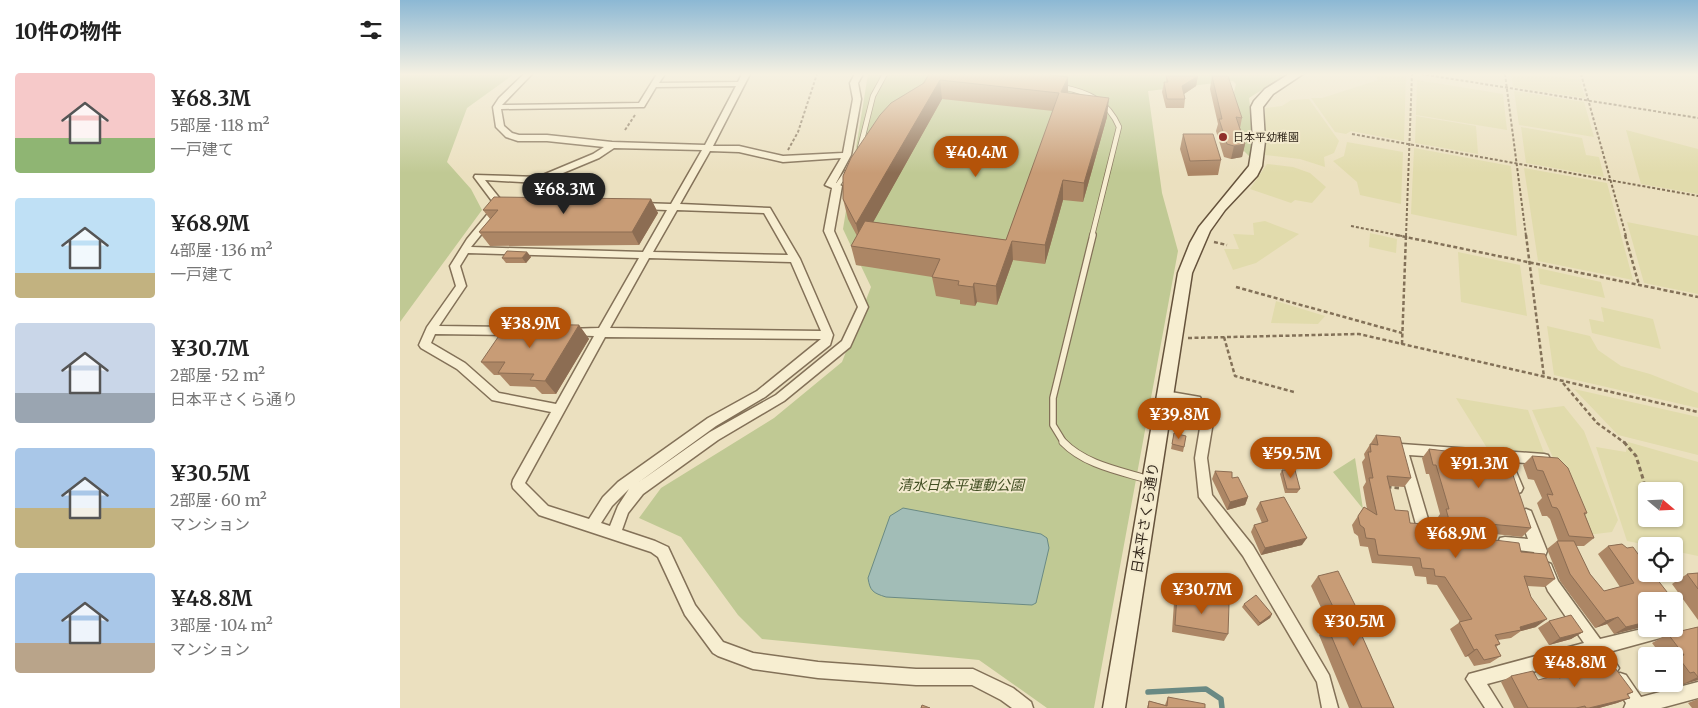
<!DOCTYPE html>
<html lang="ja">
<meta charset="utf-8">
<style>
body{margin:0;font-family:Merriweather,"Noto Sans JP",serif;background:#f2f2f2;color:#222;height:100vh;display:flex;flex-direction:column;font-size:19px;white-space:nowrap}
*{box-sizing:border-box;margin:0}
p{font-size:16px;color:#767676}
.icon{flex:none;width:28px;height:28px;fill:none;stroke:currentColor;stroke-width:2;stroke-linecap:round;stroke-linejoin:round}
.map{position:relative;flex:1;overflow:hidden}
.sheet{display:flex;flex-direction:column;background:#fff;width:400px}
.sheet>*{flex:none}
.needle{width:32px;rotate:109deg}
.tools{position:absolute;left:1238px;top:482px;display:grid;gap:10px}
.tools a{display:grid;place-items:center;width:45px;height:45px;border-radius:5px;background:#fff;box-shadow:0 1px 4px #0004;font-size:25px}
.price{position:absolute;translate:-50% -42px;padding:0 11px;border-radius:18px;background:#b45309;color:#fff;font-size:16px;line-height:32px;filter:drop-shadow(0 1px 2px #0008)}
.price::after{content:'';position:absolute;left:50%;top:30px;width:15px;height:11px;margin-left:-8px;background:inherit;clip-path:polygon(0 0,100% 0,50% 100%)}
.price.selected{background:#222;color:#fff}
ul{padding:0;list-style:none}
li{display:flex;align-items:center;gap:15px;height:125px;padding:0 15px}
li span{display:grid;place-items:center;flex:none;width:140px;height:100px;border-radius:5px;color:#555}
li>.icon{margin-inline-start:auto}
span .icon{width:60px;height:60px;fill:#fffc;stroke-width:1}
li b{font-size:21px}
h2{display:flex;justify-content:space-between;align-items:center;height:60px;padding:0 15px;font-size:21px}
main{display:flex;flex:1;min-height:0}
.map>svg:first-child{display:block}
</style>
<main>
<section class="sheet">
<h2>10件の物件<svg class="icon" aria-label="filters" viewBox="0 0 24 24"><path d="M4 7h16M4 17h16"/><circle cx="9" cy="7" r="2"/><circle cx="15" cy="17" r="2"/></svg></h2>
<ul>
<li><span style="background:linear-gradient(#f6c9c9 65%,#8fb573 0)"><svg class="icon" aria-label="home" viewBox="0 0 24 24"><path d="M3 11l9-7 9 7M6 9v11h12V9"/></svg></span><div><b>¥68.3M</b><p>5部屋 · 118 m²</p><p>一戸建て</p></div></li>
<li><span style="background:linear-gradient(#bfe0f5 75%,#c2b280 0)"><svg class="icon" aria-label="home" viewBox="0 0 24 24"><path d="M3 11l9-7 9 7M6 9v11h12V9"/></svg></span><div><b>¥68.9M</b><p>4部屋 · 136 m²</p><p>一戸建て</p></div></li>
<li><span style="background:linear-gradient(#c9d6e8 70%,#9aa5b1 0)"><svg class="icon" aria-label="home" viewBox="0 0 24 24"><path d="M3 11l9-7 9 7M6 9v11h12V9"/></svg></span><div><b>¥30.7M</b><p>2部屋 · 52 m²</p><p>日本平さくら通り</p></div></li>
<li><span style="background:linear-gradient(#a9c7e8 60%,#c2b280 0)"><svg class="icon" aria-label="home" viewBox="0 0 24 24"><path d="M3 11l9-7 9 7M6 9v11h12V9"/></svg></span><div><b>¥30.5M</b><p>2部屋 · 60 m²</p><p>マンション</p></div></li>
<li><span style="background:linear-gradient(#a9c7e8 70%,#b9a48a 0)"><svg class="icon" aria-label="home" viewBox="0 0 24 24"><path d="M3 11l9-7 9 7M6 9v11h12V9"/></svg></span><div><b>¥48.8M</b><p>3部屋 · 104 m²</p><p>マンション</p></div></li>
</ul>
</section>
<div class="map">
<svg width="1298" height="708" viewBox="0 0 1298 708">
<rect width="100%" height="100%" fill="#ebe0bf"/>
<!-- farmland -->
<path fill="#e1dbac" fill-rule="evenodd" d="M973,74H1006L1004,141L951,131L946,134L935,132L911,98H922L978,80Z
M1111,74H1141L1180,80L1185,98L1113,87Z
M1017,80L1103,94L1107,130L1016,115Z
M1114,91L1184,102L1194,137L1119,125Z
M909,99L939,141L934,153L924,157L925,167L900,159L865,155V108L882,106L891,100Z
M1016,116L1076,126L1078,154L1015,143Z
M1121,127L1182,138L1186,155L1199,157L1204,177L1126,163Z
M1226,130L1298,149V194L1241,184Z
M947,142L1003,152L1001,204L960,195L957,182L933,161L944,156Z
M1014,148L1111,166L1117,236L1011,214Z
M867,164L893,167L910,173L926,187L912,203L895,200L891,203L850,189Z
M1124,168L1207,183L1233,280L1138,261Z
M865,221L899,234L856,263L833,270L824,249H839L833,234L854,235L853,223Z
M1227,222L1298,236V294L1244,283Z
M970,233L997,239L996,253L969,247Z
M1058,252L1120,265L1127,316L1061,302Z
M1138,268L1201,282L1205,298L1140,284Z
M876,301L925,316L918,324L871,323Z
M1201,307L1253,319L1261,349L1192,333L1189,319L1204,322Z
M1147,326L1190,336L1198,350L1221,366L1250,374L1298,393V408L1154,375Z
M1174,389L1298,417V455L1218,435Z
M1056,398L1128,410L1144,453L1087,448Z
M1164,406L1184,431L1218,520L1212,532L1187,535L1132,410Z
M1228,442L1298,462V556L1274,551V546H1252L1227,541L1196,447L1226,452ZM1246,491H1274V519H1246Z"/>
<!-- green -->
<path fill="#c0c994" d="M0,74H114L67,108L47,162L71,189L82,210L0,322Z
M468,74H887L849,98L854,137L851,158L842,149L833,96L836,84L833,81L748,91L762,193L778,251L694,708H647L579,660L362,639L338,615L281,537L239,518L261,488L374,418L442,362L471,287L461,266L456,265L458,261L443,229Z
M955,458L963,509L933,472Z"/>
<!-- water -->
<path fill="#a2bdb7" stroke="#6a8a84" d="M503,508L641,534L647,538L649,548L636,603L632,605L486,597C473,593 470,591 468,578L490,516Z"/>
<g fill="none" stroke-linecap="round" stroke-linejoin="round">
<!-- stream -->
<path stroke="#6a8a84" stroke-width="5.5" d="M748,692L806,689L821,699L822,708"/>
<defs>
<path id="lane-far2" d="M662,87C688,92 708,101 719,127L692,236
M460,148L473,96L485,74
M437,186L446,173"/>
<path id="lane-far1" d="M664,443L653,425V398L693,235"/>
<path id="lane" d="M663,442C685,465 721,471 750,480"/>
<path id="street" d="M124,74H132L102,105L239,103L257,74H265L259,83L338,82L342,74H350L313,146H339L383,156L443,153L453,99L450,83L455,74H463L458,83L461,99L451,155L436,183L442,186L434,231L468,307L450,347L384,401L318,440L243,494L228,513L222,530L255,541L268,547L295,605L323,642L353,653L418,662L516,669H573L613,688L631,702L633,708H612L601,700L572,685H516L418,678L353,669L318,656L313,653L285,615L258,557L251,552L139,515L113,488L112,484L113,480L151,412L92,400L57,369L21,348L19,345L27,327L56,286L50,266L67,239L95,205L74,177L75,175L138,177L193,154L204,147L147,141H118L106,137L96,127L93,107L99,98ZM336,86L305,145L212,142L147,135H119L112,133L104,126L101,109L241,107H244L256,87ZM214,148L302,150L271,204L240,203L235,206L240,209L267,210L243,252L71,247L105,205L85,180L139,183L199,158ZM310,151L339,152L383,162L441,158L425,185L432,188L424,231L458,307L442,341L376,395L310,432L239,482L316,426L365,397L430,345L433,335L400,259L370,208L280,204ZM277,210L364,213L388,255L253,252ZM68,253L239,258L199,328L166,329L165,332L166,335L194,336L156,404L99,393L65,363L31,343L35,334L116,335L121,331L116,327L39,326L66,286L60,266ZM249,258L391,262L421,331L210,328ZM205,337L421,339L357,391L308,418L218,482L203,497L189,519L148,506L125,483ZM229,489L218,506L210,526L201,523L212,506Z
M765,391L800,397L813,422L807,458L812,495L853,546L929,675L938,708H922L917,682L843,556L799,497L795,458L801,422L792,404L761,399L759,396L761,393Z
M1001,444L1144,454L1148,455L1150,459L1148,463L1144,464L1112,462L1123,488L1121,492L1116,494L1111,492L1099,461L1009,455L1031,529L1066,533L1071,534L1073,539L1071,544L1066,545L1026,541L1021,539L1019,535L995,449L997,445Z
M1126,509L1131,511L1147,551L1145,556L1140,558L1135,556L1134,552L1100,548L1098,543L1100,538L1105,537L1128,539L1119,515L1121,511Z
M1146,562L1151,564L1158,581L1200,639L1246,628L1273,629L1271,635L1209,652L1219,668L1216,673L1211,676L1206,673L1193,656L1087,684L1102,708H1085L1066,679L1069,674L1184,643L1148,591L1139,569L1141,564Z
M1220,673L1226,675L1241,697L1298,682V698L1261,708H1224L1226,703L1212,681L1214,675Z"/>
<path id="secondary" d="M889,74H903L873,94L863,107L865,141L862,166L857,176L825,210L810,231L792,273L725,708H703L778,273L790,243L799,227L849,166L853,141L851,107L854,101L865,89Z"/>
</defs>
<!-- lane-far2 casing -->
<use href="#lane-far2" stroke="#837158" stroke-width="6"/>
<!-- lane-far1 casing -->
<use href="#lane-far1" stroke="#837158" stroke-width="8"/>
<!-- lane casing -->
<use href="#lane" stroke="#837158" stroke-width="9"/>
<!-- street casing -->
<use href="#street" stroke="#837158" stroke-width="3"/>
<!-- secondary casing -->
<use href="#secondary" stroke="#65523b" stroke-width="3"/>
<!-- path-far2 -->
<path stroke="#837158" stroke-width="2" stroke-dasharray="3 2" stroke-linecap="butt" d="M1021,74L1298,118
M1105,74L1126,236
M1181,74L1226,236
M225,130L235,115
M952,134L1298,196
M388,150L398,132L417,74
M951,226L1002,236
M1006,236L1012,74"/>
<!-- path-far1 -->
<path stroke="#837158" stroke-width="2.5" stroke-dasharray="4 2.5" stroke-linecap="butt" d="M996,235L1298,297
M1126,235L1144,377
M1225,235L1239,285
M814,242L827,245
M836,287L1002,333
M824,337L835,376L894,392
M788,338L959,334L1298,412
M1002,344L1006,235
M1163,383L1197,423L1225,443"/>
<!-- path -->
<path stroke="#837158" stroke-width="3" stroke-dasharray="4.5 3" stroke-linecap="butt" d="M1224,442L1236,456L1244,482
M987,487L999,488"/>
<!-- lane-far2 -->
<use href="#lane-far2" stroke="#f7eed1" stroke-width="4.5"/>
<!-- lane-far1 -->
<use href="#lane-far1" stroke="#f7eed1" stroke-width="5.5"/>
<!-- lane -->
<use href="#lane" stroke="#f7eed1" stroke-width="7"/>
<!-- street -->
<use href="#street" fill="#f7eed1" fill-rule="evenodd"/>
<!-- secondary -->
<use href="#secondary" fill="#f7eed1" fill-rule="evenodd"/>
</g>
<!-- wall -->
<path fill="#ac8665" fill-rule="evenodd" d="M529,74L668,93L707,117L683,202L663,200L645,264L613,260L597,305L577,302L575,306L560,304V300L536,296L532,277L456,265L451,246L457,236L448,219L443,199ZM542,99L653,111L606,240L473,222Z
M766,76H798L796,86L784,94L785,99L784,108H766L762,92L764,82H766Z
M812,76L842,118L840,128L845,144L842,157L831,159L824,157L816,131L818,124L810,89Z
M783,134L821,160L818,175L788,176L780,149Z
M251,199L258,213L239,245L90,246L79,232L90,219L83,210Z
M127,252L131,257L126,263H106L102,258Z
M179,325L189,339L156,394H142L135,387L110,386L100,375H94L81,362Z
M774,433L784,447L783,452L771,449Z
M976,435L1011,478L1004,487L989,486L995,510L1010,523L1030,539L1049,541L1054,535L1121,552L1155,579L1145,587L1127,586L1136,627L1121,631L1111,638L1098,640L1100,644L1096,647L1101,656L1090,663L1074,666L1068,656L1065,657L1050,629L1060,622L1037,585L1027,584L1026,577L1015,576L1012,566L972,563L968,547L960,546L958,536L954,533L952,525L964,507L967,509L963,487L966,482L962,462L965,458L964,454Z
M1029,449L1076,455L1077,453L1106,474L1131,528L1122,537L1041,528L1038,517L1040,514L1029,474H1026L1022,458Z
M1132,456L1187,513L1185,515L1194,538L1184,546H1176L1190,574L1204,591L1220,587L1198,554L1208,546L1222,544L1246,601V626L1214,634L1207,624L1195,628L1160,581L1147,549L1157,541H1158L1150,519L1147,516H1142L1137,503L1142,498L1134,480L1128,479L1123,465Z
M882,470L900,489L897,493H885L880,474Z
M815,471L832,478L848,497L845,505L827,510L812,479Z
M860,502L902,545L861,555L851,532L854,525L862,523L856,509Z
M1298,573V620L1272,584L1287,574Z
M918,576L951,612L994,708H949L919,635L927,626L929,625L911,586Z
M777,595L828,634L824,641L772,632L774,602Z
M844,604L872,614L870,618L858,626L842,607Z
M1149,621L1183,632L1171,639L1149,645L1138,628Z
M1298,627V680L1281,685L1277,679L1274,680V656H1262L1252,643L1268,634Z
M1187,660L1233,692L1228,695L1230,698L1217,703L1199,708H1114L1101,682L1111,676L1138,680L1159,678L1180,673L1175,666Z
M768,697L805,708H747L749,701L765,705Z
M1298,699V708H1292L1288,703Z"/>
<!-- shaded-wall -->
<path fill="#8c6d53" d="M798,76L796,86L781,96L782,86Z
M668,77V96L661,92Z
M540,80L542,99L461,244L456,224Z
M709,98L707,117L683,202L684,183Z
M845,144L842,157L831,159L834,146Z
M663,180V200L645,264V245Z
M251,199L258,213L239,245L232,232Z
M612,241L613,260L597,305L596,286Z
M127,252L131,257L126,263L122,258Z
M574,283L577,302L575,306L573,287Z
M179,325L189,339L156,394L145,381Z
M848,497L845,505L827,510L830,502Z
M907,538L902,545L861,555L865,548Z
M956,607L947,617L950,609Z
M872,614L870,618L858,626L860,623Z
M1218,617L1207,624L1195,628L1206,621Z
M1147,619L1136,627L1121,631L1120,627Z
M1246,622V626L1214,634L1226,627Z
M1183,632L1171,639L1149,645L1160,638Z
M1077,649L1068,656L1065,657L1074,650Z
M1298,677V680L1281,685Z
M1230,698L1217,703L1199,708H1189Z"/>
<!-- building -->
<path fill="#c89c76" stroke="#8c6d53" d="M529,74H643L668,77L661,92L709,98L684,183L663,180L645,245L612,241L596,286L574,283L573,287L558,285L559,281L532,277L540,259L451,246L465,221L606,240L659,93L540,80L456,224L443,199V176L451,158L480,115L491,103L524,83Z
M766,76H798L782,86L785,99H767L764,82H768Z
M812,76H828L842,118L836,117L845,144L834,146L827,144L819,119H822Z
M783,134H813L821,160L790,161Z
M94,197L251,199L232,232H79L98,210H83Z
M107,251L127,252L122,258H102Z
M107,324L179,325L145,381L130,380L134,374L98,373L105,362H81Z
M774,433L786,436L784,447L772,444Z
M976,435L1000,437L1011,478L987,476L995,510L1008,511L1010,523L1024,524L1027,536L1030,539L1056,542L1054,535L1119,543L1121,552L1145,554L1155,579L1124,576L1131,597L1147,619L1120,627L1121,630L1095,635L1100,644L1095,645L1101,656L1084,660L1077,649L1074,650L1059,622L1072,619L1045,577L1035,576L1034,569L1022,568L1020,558L978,555L975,539L966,538L964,528L960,525L958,516L964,507L977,515L969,478H973L968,452H971L970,444L978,445Z
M1029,449L1078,455L1077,453L1099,454L1106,474L1113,475L1131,528L1049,520L1046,509H1049L1036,465H1033Z
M1132,456L1158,458L1168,468L1187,513H1184L1194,538L1169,536L1159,511L1157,508L1152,507L1147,494L1153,495L1143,471L1137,470Z
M882,470H895L900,489H887Z
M815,471L832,472V478L838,477L848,497L830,502Z
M884,497L907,538L865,548L854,525L868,521L860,502Z
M1157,541H1174L1190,574L1204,591L1234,583L1208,546L1222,544L1227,548L1233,547L1246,565V574H1253L1278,606L1274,608V601H1246V622L1226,627L1218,617L1206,621L1170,574Z
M938,571L956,607L950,609L994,708H962L927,626L941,623L918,576Z
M1298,573V589L1287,574Z
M777,595L829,604L828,634L775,625Z
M856,595L872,614L860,623L844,604Z
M1171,615L1183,632L1160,638L1149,621Z
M1274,615L1277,620H1274Z
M1298,627V677L1294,672L1290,673L1278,657L1284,655L1268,634Z
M1206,656L1233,692L1227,694L1230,698L1189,708H1186L1185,706L1176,708H1128L1111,676L1133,671L1138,680L1157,675L1159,678L1193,670L1187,660Z
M768,697L805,704V708H748L749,701L767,706Z
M522,705L530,708H521Z"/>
<!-- sky -->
<linearGradient id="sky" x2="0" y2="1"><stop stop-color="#8cb8d4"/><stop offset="0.43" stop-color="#f6f1e2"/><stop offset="1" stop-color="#f6f1e2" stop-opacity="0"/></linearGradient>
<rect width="1298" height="173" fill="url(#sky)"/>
<!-- markers -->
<circle fill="#902f2b" stroke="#f3eace" stroke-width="2" cx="823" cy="137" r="5"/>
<g text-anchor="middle" stroke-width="4" stroke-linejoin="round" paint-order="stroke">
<!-- far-poi labels -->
<g font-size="11" fill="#33281c" stroke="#f3eace" text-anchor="start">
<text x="833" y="141">日本平幼稚園</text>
</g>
<!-- park labels -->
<g font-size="14" font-style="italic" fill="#424f23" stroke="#f3eace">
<text x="561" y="490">清水日本平運動公園</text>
</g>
<!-- street labels -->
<g font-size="14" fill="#33281c" stroke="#f3eace">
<text transform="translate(745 518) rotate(-81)" y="5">日本平さくら通り</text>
</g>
</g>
</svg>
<div class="tools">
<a><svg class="needle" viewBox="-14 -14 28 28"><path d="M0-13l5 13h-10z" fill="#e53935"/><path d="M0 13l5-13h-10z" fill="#767676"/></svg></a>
<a><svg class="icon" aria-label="locate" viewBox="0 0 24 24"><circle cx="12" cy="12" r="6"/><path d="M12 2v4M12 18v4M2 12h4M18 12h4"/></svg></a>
<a>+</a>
<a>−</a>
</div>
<b class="price" style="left:576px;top:178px">¥40.4M</b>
<b class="price selected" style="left:164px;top:215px">¥68.3M</b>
<b class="price" style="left:130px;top:349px">¥38.9M</b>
<b class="price" style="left:779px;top:440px">¥39.8M</b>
<b class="price" style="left:891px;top:479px">¥59.5M</b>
<b class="price" style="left:1079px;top:489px">¥91.3M</b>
<b class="price" style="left:1056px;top:559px">¥68.9M</b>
<b class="price" style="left:802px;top:615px">¥30.7M</b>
<b class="price" style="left:954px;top:647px">¥30.5M</b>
<b class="price" style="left:1175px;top:688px">¥48.8M</b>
</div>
</main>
